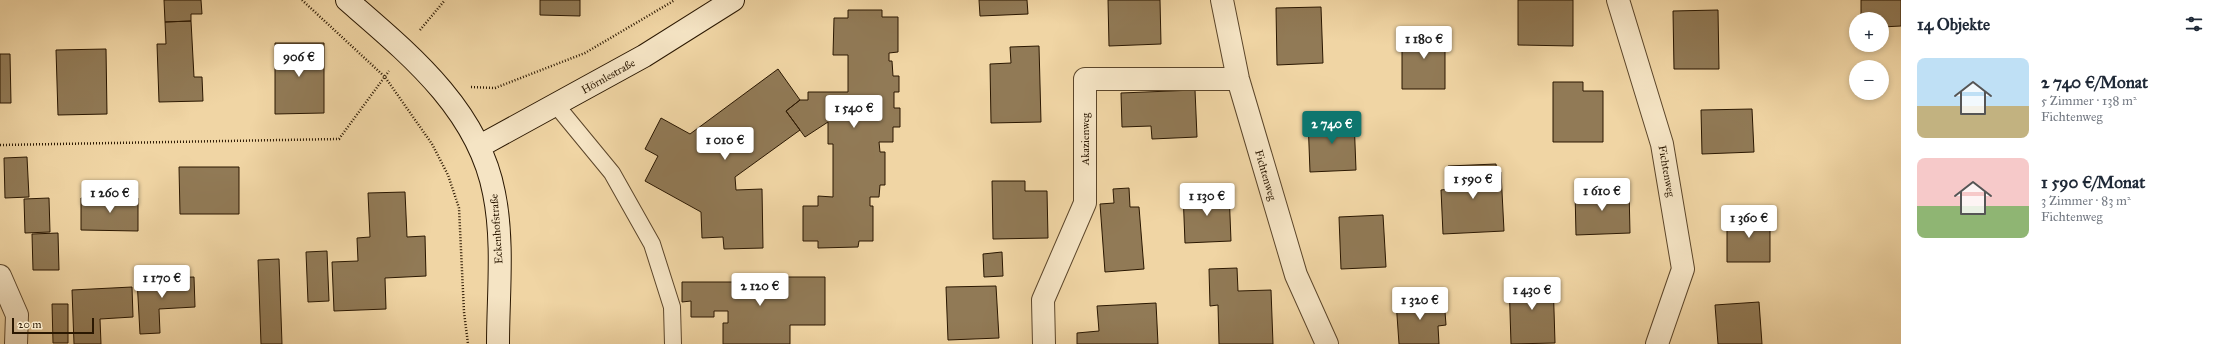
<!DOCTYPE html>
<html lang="de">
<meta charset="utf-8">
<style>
body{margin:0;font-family:"IM FELL Great Primer",serif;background:#f2f2f3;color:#1f2937;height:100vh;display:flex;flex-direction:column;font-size:15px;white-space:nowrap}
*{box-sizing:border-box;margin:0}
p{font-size:13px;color:#747a83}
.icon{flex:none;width:22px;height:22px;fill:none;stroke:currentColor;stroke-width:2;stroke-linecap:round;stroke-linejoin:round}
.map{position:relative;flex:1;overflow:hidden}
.drawer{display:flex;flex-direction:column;background:#fff;width:320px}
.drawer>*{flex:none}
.buttons{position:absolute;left:1849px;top:12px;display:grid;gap:8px}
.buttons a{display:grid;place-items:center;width:40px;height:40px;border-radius:50%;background:#fff;box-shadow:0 2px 6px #0003;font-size:20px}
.scale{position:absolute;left:12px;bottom:10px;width:82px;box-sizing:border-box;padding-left:4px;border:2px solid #2a1701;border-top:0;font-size:11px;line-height:14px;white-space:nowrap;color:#2a1701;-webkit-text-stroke:3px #f5e4c4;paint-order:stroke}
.price{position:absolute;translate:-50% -34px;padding:0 9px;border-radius:4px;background:#fff;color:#222;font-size:13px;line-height:26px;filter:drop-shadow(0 1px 2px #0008)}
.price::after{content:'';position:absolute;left:50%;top:24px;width:12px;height:9px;margin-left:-6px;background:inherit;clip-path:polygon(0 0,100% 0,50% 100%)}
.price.on{background:#0f766e;color:#fff}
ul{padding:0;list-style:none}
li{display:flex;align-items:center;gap:12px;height:100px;padding:0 16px}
li span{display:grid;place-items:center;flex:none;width:112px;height:80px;border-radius:8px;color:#555}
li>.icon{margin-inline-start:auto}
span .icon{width:48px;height:48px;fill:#fffc;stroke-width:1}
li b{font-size:17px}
h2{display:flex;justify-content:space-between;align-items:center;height:48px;padding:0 16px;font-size:17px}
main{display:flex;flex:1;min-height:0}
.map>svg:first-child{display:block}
</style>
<main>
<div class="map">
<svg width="1901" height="344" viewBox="0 0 1901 344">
<rect width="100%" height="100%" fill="#f0d5a4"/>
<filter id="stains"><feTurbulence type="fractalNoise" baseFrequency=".005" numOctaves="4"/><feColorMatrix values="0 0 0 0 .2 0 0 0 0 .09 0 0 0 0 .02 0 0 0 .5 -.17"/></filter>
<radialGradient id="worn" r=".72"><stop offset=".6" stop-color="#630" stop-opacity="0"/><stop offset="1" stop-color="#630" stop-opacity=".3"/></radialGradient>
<!-- building -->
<path fill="#917a56" stroke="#2a1701" d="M164,0H201L202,14H191V21L165,22Z
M540,0H580V16L540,15Z
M979,0H1027L1028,14L980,16Z
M1108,0H1160L1161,44L1109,46Z
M1518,0H1573V46L1518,45Z
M1861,0H1901V26L1882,27V19H1861Z
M1321,7L1323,63L1277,65L1276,8Z
M848,10H882V17H898V52L889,53V61H892L893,76H899V92H894V108H900V127H893V142H879L880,152H885V185H880L879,197H870V206H873V241H859L858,247L818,248V241H803V206H818V196L833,197V144H828V122L805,137L786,111L800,100H808V92H848V55H833L834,18H848Z
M1718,10L1719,69H1674L1673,11Z
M191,21L194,77H202L203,101L159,102L157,44H166L165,22Z
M1402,31H1445V89H1402Z
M275,43H324V113L275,114Z
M1039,46L1041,122L991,123L990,64L1011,63L1010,47Z
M106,49L107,114L58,115L56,50Z
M0,54H10L11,103H0Z
M778,69L800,100L786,111L800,130L735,177L736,190L762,189L763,248L724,249L723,237L702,238L701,212L645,181L658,156L645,149L661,118L690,134Z
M1553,82H1583V91H1603V142H1553Z
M1195,90L1197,137L1152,139L1151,126L1122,127L1121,93Z
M1752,109L1754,152L1702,154L1701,110Z
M1354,118L1356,170L1310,172L1308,119Z
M27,157L29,197L5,198L4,158Z
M1496,164L1497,172H1501L1504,231L1443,234L1441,190L1449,189L1448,166Z
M179,167H239V214H180Z
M992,181H1025V191H1047L1048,238L993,239Z
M1129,188L1130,207H1139L1144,269L1105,272L1100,204L1114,203L1113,189Z
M1629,189L1630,233L1576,235L1575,191Z
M1229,191L1231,241L1185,243L1183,192Z
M405,192L407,237L425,236L426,276L385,278L386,309L334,311L332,262L358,261L357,238L370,237L368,193Z
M49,198L50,232L25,233L24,199Z
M81,198H138V231L81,230Z
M1383,215L1386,267L1341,269L1339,217Z
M1770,215V262H1727V216Z
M58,233L59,270H33L32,234Z
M327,251L329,301L308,302L306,252Z
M1002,252L1003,276L984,277L983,254Z
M279,259L282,344H261L258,260Z
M1237,268L1238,291L1271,290L1273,344H1219L1218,305L1210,306L1209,269Z
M194,277L195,307L159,309L160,333L140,334L137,279Z
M764,277H825V325H790V344H723V323H728V311H714V317H691V301L682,302V282H764Z
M1553,278L1555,343L1511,344L1509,279Z
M996,286L999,338L948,340L946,287Z
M132,287L133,317L100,319L101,344H74L72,290Z
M1444,298L1446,325L1438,326L1439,344H1399L1396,301Z
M1759,302L1762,344H1718L1715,305Z
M1156,303L1158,344H1077V333L1099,331L1097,306Z
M52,304H68V343H53Z"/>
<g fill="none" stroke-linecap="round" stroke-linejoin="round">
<defs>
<path id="lane" d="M556,105L612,173L652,244L672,307L673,344"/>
<path id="street" d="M1222,0L1238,79L1296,275L1327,344
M1618,0L1662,144L1683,269L1657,344
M0,276L17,315L16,344
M1044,344L1043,300L1085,203V79H1238"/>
<path id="secondary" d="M347,0C408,53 478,109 494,193C504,242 498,295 498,344
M480,146L644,56L733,0"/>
</defs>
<!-- lane casing -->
<use href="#lane" stroke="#5c462a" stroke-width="18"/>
<!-- street casing -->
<use href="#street" stroke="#5c462a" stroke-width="24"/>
<!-- secondary casing -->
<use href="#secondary" stroke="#2a1701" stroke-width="24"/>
<!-- path -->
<path stroke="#2a1701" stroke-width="2.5" stroke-dasharray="1 2" stroke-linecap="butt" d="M302,0L385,77L432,144L448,175L459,208L464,312L468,344
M420,30L445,0
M471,87L495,88L585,53L675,0
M0,145L339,139L389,71"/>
<!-- lane -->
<use href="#lane" stroke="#f5e4c4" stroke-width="16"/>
<!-- street -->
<use href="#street" stroke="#f5e4c4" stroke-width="22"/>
<!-- secondary -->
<use href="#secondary" stroke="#f5e4c4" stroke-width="22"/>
</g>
<g text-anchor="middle" stroke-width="3" stroke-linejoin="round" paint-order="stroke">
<!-- street labels -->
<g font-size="11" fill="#2a1701" stroke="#f5e4c4">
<text transform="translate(608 76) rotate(-29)" y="4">Hörnlestraße</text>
<text transform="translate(1085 139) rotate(-90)" y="4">Akazienweg</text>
<text transform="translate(1667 171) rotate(80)" y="4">Fichtenweg</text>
<text transform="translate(1266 175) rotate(74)" y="4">Fichtenweg</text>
<text transform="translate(496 229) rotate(-94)" y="4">Eckenhofstraße</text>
</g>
</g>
<rect width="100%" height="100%" filter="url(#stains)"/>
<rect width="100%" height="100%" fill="url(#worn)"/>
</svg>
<div class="buttons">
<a>+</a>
<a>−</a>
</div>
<div class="scale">20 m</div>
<b class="price" style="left:1424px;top:60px">1 180 €</b>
<b class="price" style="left:299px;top:78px">906 €</b>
<b class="price" style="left:854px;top:129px">1 540 €</b>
<b class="price on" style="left:1332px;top:145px">2 740 €</b>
<b class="price" style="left:725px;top:161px">1 010 €</b>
<b class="price" style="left:1473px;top:200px">1 590 €</b>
<b class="price" style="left:1602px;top:212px">1 610 €</b>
<b class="price" style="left:110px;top:214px">1 260 €</b>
<b class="price" style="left:1207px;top:217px">1 130 €</b>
<b class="price" style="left:1749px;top:239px">1 360 €</b>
<b class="price" style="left:162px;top:299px">1 170 €</b>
<b class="price" style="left:760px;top:307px">2 120 €</b>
<b class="price" style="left:1532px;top:311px">1 430 €</b>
<b class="price" style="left:1420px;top:321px">1 320 €</b>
</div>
<section class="drawer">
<h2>14 Objekte<svg class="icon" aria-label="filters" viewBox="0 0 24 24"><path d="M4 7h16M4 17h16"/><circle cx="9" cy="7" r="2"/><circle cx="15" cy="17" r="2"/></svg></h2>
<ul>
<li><span style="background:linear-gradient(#bfe0f5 60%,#c2b280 0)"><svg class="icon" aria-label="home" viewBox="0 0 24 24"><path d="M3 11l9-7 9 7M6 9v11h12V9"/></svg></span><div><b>2 740 €/Monat</b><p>5 Zimmer · 138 m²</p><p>Fichtenweg</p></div></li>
<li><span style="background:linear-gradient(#f6c9c9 60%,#8fb573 0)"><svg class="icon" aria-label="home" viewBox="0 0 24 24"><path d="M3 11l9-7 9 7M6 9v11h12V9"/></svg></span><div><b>1 590 €/Monat</b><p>3 Zimmer · 83 m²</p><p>Fichtenweg</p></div></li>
</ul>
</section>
</main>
